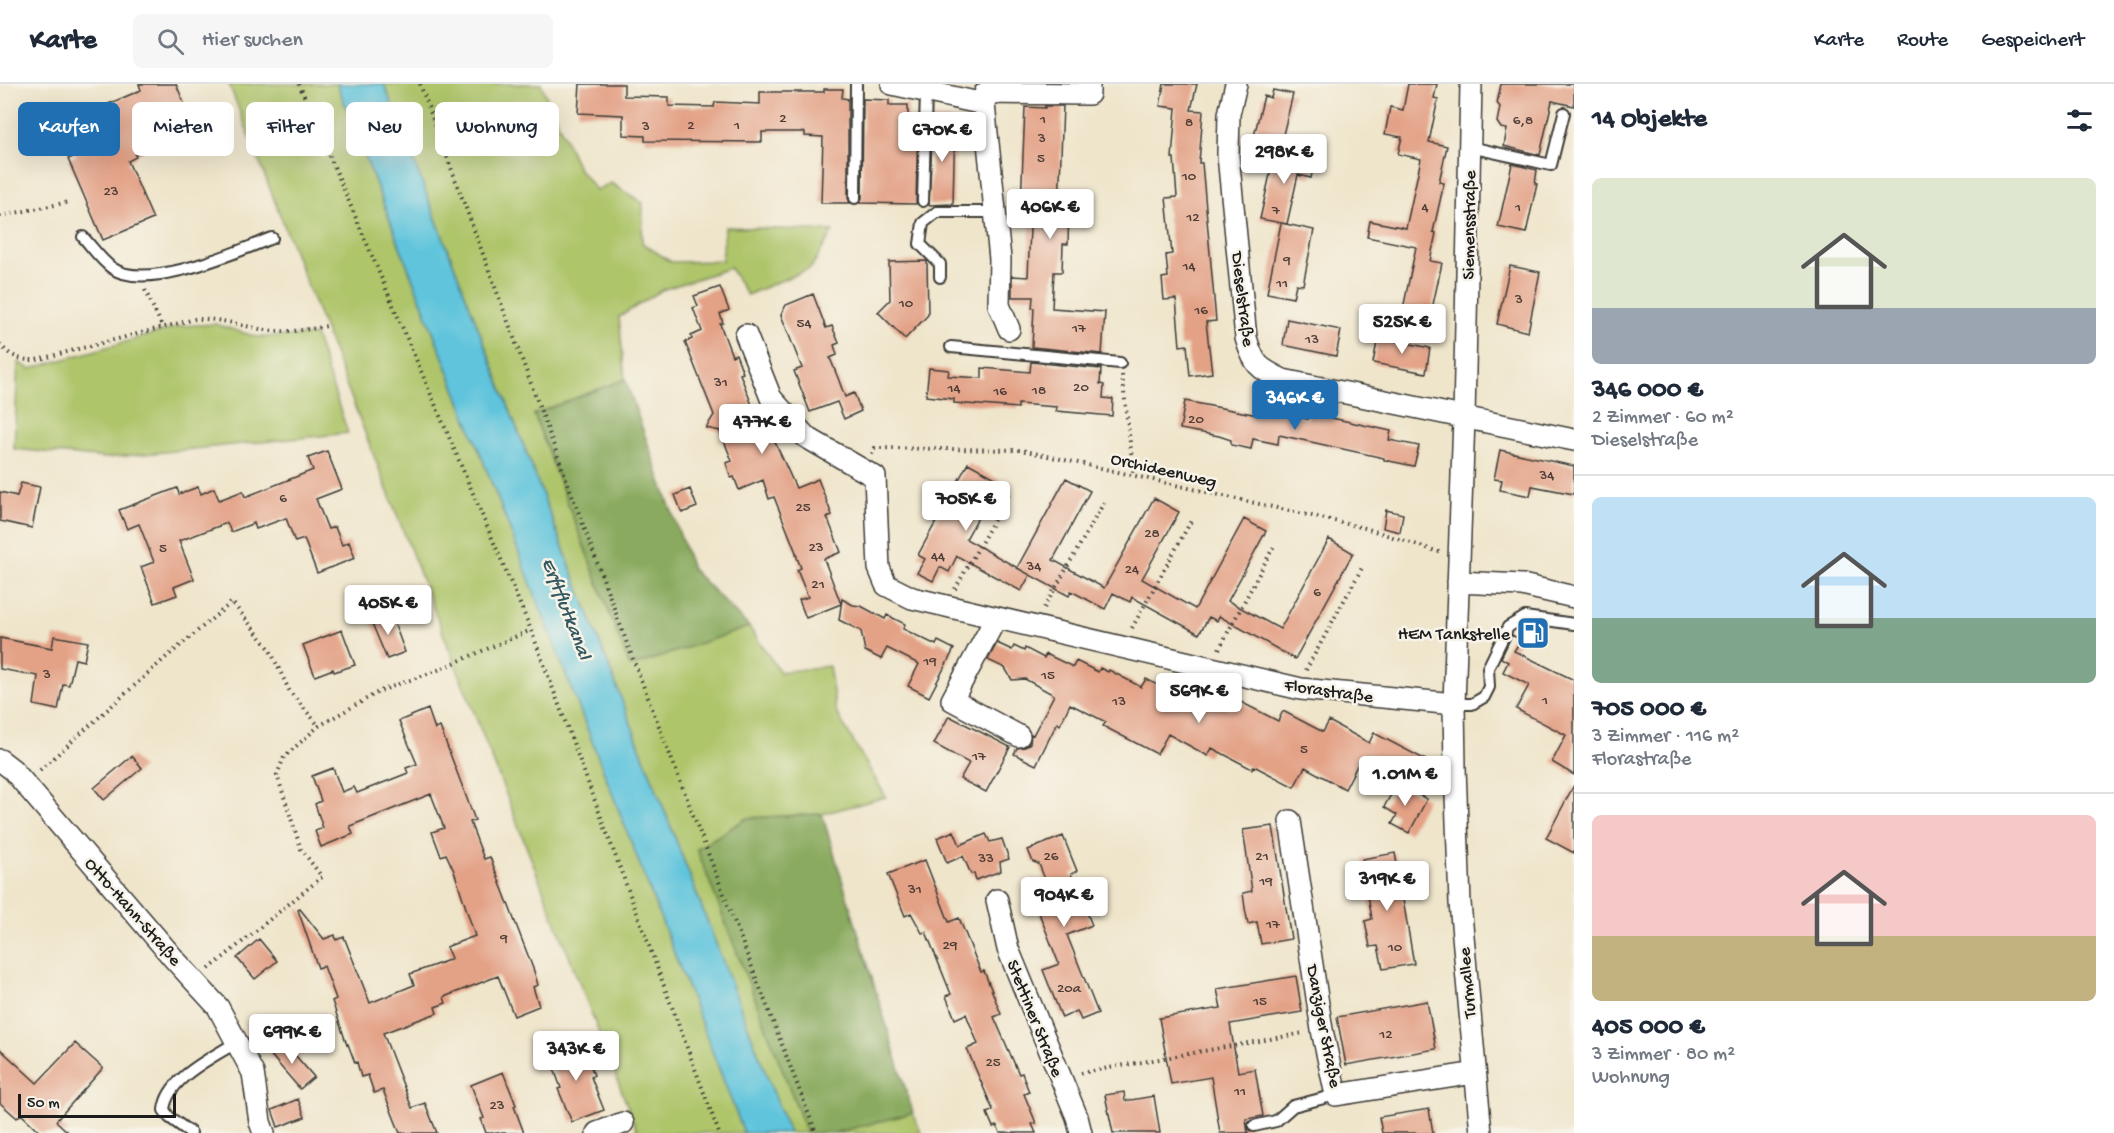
<!DOCTYPE html>
<html lang="de">
<meta charset="utf-8">
<style>
body{margin:0;font-family:"Gochi Hand",sans-serif;background:#f6f6f7;color:#1f2937;height:100vh;display:flex;flex-direction:column;font-size:22px;white-space:nowrap}
*{box-sizing:border-box;margin:0}
p{font-size:20px;color:#747a83}
.icon{flex:none;width:33px;height:33px;fill:none;stroke:currentColor;stroke-width:2;stroke-linecap:round;stroke-linejoin:round}
.map{position:relative;flex:1;overflow:hidden}
.side{display:flex;flex-direction:column;background:#fff;width:540px}
.side>*{flex:none}
.banner{position:absolute;left:18px;top:18px;width:570px;height:54px;display:flex;gap:12px}
.scale{position:absolute;left:18px;bottom:15px;width:158px;box-sizing:border-box;padding-left:6px;border:3px solid #1c1c1c;border-top:0;font-size:16px;line-height:21px;white-space:nowrap;color:#1c1c1c;-webkit-text-stroke:4px #f7f3e8;paint-order:stroke}
.price{position:absolute;translate:-50% -51px;padding:0 14px;border-radius:6px;background:#fff;color:#222;font-size:20px;line-height:39px;filter:drop-shadow(0 2px 3px #0008)}
.price::after{content:'';position:absolute;left:50%;top:36px;width:18px;height:14px;margin-left:-9px;background:inherit;clip-path:polygon(0 0,100% 0,50% 100%)}
.price.current{background:#1f6fb2;color:#fff}
ul{padding:0;list-style:none}
li{display:grid;align-content:center;gap:12px;height:318px;padding:0 18px}
li+li{border-top:2px solid #e0e1e3}
li span{display:grid;place-items:center;height:186px;border-radius:9px;color:#555}
li>.icon{margin-inline-start:auto}
span .icon{width:108px;height:108px;fill:#fffc;stroke-width:1}
li b{font-size:26px}
h2{display:flex;justify-content:space-between;align-items:center;height:72px;padding:0 18px;font-size:26px}
.chip{padding:0 21px;border-radius:9px;background:#fff;box-shadow:0 6px 24px #0002;font-size:21px;line-height:54px}
.chip.current{background:#1f6fb2;color:#fff}
header{display:flex;align-items:center;gap:36px;box-sizing:border-box;height:84px;padding:0 30px;background:#fff;border-bottom:2px solid #e0e1e3}
header strong{font-size:28px}
nav{display:flex;gap:33px;margin-inline-start:auto;font-size:21px}
.search{width:420px;height:54px;background:#f6f6f7;display:flex;align-items:center;gap:15px;box-sizing:border-box;padding:0 21px;border-radius:9px;color:#747a83;font-size:22px}
main{display:flex;flex:1;min-height:0}
.map>svg:first-child{display:block}
</style>
<header>
<strong>Karte</strong>
<div class="search"><svg class="icon" aria-label="search" viewBox="0 0 24 24"><circle cx="10" cy="10" r="6"/><path d="M15 15l6 6"/></svg>Hier suchen</div>
<nav><a>Karte</a><a>Route</a><a>Gespeichert</a></nav>
</header>
<main>
<div class="map">
<svg width="1574" height="1049" viewBox="0 0 1574 1049">
<rect width="100%" height="100%" fill="#f7f3e8"/>
<filter id="ink" filterUnits="userSpaceOnUse"><feTurbulence type="fractalNoise" baseFrequency=".0167" numOctaves="2"/><feDisplacementMap in="SourceGraphic" scale="12" xChannelSelector="R" yChannelSelector="G"/><feConvolveMatrix kernelMatrix="1 2 1 2 8 2 1 2 1" color-interpolation-filters="sRGB"/></filter>
<filter id="wash" filterUnits="userSpaceOnUse"><feTurbulence type="fractalNoise" baseFrequency=".008" numOctaves="4" result="noise"/><feDisplacementMap in="SourceGraphic" scale="24" xChannelSelector="R" yChannelSelector="G"/><feGaussianBlur stdDeviation="1.35" result="paint"/><feColorMatrix in="noise" values="0 0 0 0 0 0 0 0 0 0 0 0 0 0 0 0 0 1.4 0 .05"/><feComposite in="paint" operator="in"/></filter>
<g filter="url(#wash)">
<rect width="100%" height="100%" fill="#efe5cb"/>
<!-- green -->
<path fill="#aec56a" stroke="#657043" stroke-width="1.5" d="M229,0H337L744,1049H638Z
M384,0H541L578,84L596,106L611,99L643,119L642,159L671,178L722,177L725,143L833,147L811,184L747,211L730,184L662,206L619,233L625,295L534,331L630,583L749,543L780,588L829,582L836,628L886,713L822,730L747,734L697,765L807,1049H789Z
M215,240L257,253L315,251L348,349L106,374L14,365L18,278L30,285L181,242Z
M913,1029L921,1049H834Z"/>
<!-- forest -->
<path fill="#8aaa5e" stroke="#53633d" stroke-width="1.5" d="M625,295L692,485L749,543L630,583L534,330Z
M822,730L913,1029L834,1049H807L697,765L747,734Z"/>
<!-- water -->
<path fill="#5fc4dc" stroke="#3e707c" stroke-width="1.5" d="M337,0H384L789,1049H744Z"/>
<g id="blocks">
<!-- building -->
<path fill="#e3a186" d="M139,0H176L195,45L135,71L136,73L128,77L153,135L103,156L68,75L76,72L62,40L141,6Z
M580,0H624V12L669,13V22L714,23L715,18L760,20V8H824V5H843L842,14L848,15V114L850,119H821L823,53L805,52V48H762V58L645,57V52L623,51V31L578,29Z
M1164,0H1197L1191,26L1203,27L1199,79H1202L1216,237L1206,238L1212,289L1190,292L1187,261L1180,262L1176,215L1164,216L1162,194L1168,193L1166,171L1172,170L1166,114L1177,113L1174,74H1172L1176,24L1160,22Z
M1408,0H1437L1434,14L1438,15L1429,58L1447,62L1439,98L1444,99L1433,148L1436,149L1430,177L1442,179L1431,230L1403,225L1416,163L1367,153L1370,137L1406,144L1421,75L1398,70L1402,53L1385,50L1390,23L1403,26Z
M1501,0H1574V22L1552,17L1540,71L1504,62L1507,45L1501,44L1497,38L1500,23L1497,19Z
M1273,6L1293,10L1279,67L1252,60L1264,12L1271,14Z
M863,15L889,16V21H908V35H918L916,120L860,119L862,114Z
M1045,22H1063L1059,121L1069,122L1068,160H1063L1062,188H1054L1052,224L1105,228L1102,270L1032,263L1034,224H1032L1033,213H1012V192L1028,193L1031,120H1021L1025,23L1045,24Z
M933,35L955,36L953,120L929,121Z
M1275,68L1315,75L1311,94L1298,91L1287,140L1260,135Z
M1512,80L1537,86L1535,100H1537L1526,149L1498,143Z
M1281,139L1314,146L1303,201L1296,200L1293,214L1267,209Z
M927,177L928,231L905,255L878,228L890,216L889,178Z
M1510,182L1540,188L1528,248L1497,240Z
M720,203L729,226L720,230L723,239L720,240L732,272L736,270L743,289L740,290L762,347L769,345L796,404L818,395L832,431L827,433L841,468L824,475L841,520L806,534L799,516L808,513L797,486L801,484L796,471H797L774,413L769,415L763,396L739,406L734,393L731,394L726,379L732,377L720,347L706,344L714,331L685,258L692,255L691,252L702,247L693,224L698,222L694,212Z
M813,210L826,244L832,242L839,259L834,261L837,271L830,274L838,294L845,313L854,309L861,327L844,335L837,318L810,328L794,287L802,284L781,231L786,221Z
M1287,235L1341,246L1336,272L1283,261Z
M1378,253L1430,264L1426,289L1373,279Z
M1031,278L1101,285L1100,300L1104,301L1103,314L1113,315L1112,332L1056,327L1057,323L1018,320V324L954,319V315L926,312L929,284L949,286L948,292L982,294V284L1030,288Z
M1185,317L1258,331L1259,325L1308,335L1309,329L1391,347L1389,356L1419,362L1414,382L1384,376V374L1279,351L1278,360L1253,355L1251,365L1231,361V356L1219,352L1180,345Z
M1500,366L1574,382V410L1532,402L1530,412L1500,406L1502,396L1494,395Z
M327,367L342,405L316,415L328,445L335,443L342,461L349,458L355,474L317,489L304,455L295,458L286,434L256,445L254,439L231,448L227,439L179,457L194,495L174,503L177,511L155,519L141,483L154,478L139,440L127,445L119,426L177,404L179,410L198,403L201,410L214,404L219,416L243,407L245,413L313,386L308,374Z
M968,379L999,396L966,455L1030,491L1021,507L957,472L949,488L940,483L933,497L917,489L925,475L918,471Z
M1066,394L1090,407L1053,476L1104,504L1154,414L1179,428L1142,495L1195,525L1244,435L1266,447L1228,517L1280,545L1329,455L1353,469L1295,575L1219,532L1217,537L1209,533L1199,550L1132,513L1130,518L1113,509L1105,525L1071,507L1069,512L1017,484Z
M21,399L40,403L32,444L0,437V408L17,412Z
M690,405L697,423L682,429L675,411Z
M1386,426L1403,430L1400,448L1383,444Z
M842,515L853,521L861,522L885,535L887,531L905,540L903,545L936,561L938,557L954,565L929,613L908,602L919,580L887,564L881,575L865,567L861,547L839,536Z
M391,530L405,568L387,575L371,537Z
M342,546L355,581L334,588L333,585L315,592L303,561Z
M1512,551L1521,556L1514,567L1574,596V691L1552,678L1566,651L1516,625L1529,601L1503,588L1508,578L1501,574Z
M54,552L88,558L84,577L75,575L69,601L63,600L58,626L34,621L38,592L0,585V554L52,564Z
M997,559L1012,566L1014,562L1024,567L1025,564L1044,574L1046,570L1073,583L1076,577L1098,588L1100,584L1108,588L1109,586L1141,603L1146,595L1186,616L1191,606L1232,626L1237,616L1278,637L1283,627L1323,648L1329,637L1369,659L1374,649L1426,676L1413,701L1361,674L1345,705L1305,683L1294,703L1254,682L1252,685L1212,664L1208,672L1168,650L1157,670L1103,642L1106,638L1070,620L1060,641L1057,639L1036,681L1014,670L1017,664L1025,663L1030,659L1031,650L1033,651L1054,611L1025,595L1012,596L1005,584L988,576Z
M428,625L435,645L440,643L475,736L470,738L484,775L490,773L534,887L538,901L533,903L539,922L514,932L498,892L444,913L446,919L435,923L437,929L383,949L412,1024L425,1019L437,1049H400L383,1006L374,1009L368,991L361,993L357,978L355,979L348,960L347,961L332,917L336,915L324,882L318,884L298,826L300,825L324,855L335,851L336,856L344,853L370,919L414,901L410,890L449,876L451,874L446,863L475,852L454,787L446,770L441,772L432,748L444,744L431,710L350,742L353,750L321,763L315,747L323,744L315,720L321,717L312,692L333,684L342,708L354,703L357,709L408,689L406,684L417,680L399,637Z
M949,632L1010,663L986,708L960,695L969,679L934,660Z
M132,672L142,684L104,716L94,704Z
M1397,700L1427,715L1409,749L1392,740L1397,731L1384,723Z
M1574,701V769L1546,754Z
M1273,742L1291,855L1261,860L1257,838L1248,840L1245,824L1243,809L1252,807L1243,746Z
M954,747L960,761L986,750L990,758L1002,755L1009,775L1000,778L1001,787L976,796L974,789L971,790L963,772L947,779L937,754Z
M1063,752L1077,787L1071,790L1092,841L1067,851L1098,929L1081,936L1077,927L1062,934L1043,886L1059,880L1037,824L1054,818L1039,780L1033,778L1028,766Z
M1395,769L1414,880L1383,885L1378,862L1370,863L1365,837L1372,835L1362,775Z
M925,776L949,838L959,834L981,888L984,887L1001,930L994,933L1019,990L1022,989L1029,1008L1024,1010L1036,1039L1032,1040L1036,1049H1000L997,1042L993,1043L987,1029L993,1026L967,965L978,960L966,930L955,935L946,912L951,910L926,848L922,849L911,829L905,832L888,790Z
M259,855L277,877L255,895L237,874Z
M1296,892L1302,928L1230,940L1238,988L1255,985L1263,1032L1246,1035L1248,1049H1220L1211,993L1171,1000L1159,934L1221,924L1217,905Z
M1427,917L1436,965L1346,981L1337,933Z
M283,957L314,993L300,1005L269,969Z
M581,958L594,991L591,993L604,1026L572,1038L558,1005L561,1004L549,971Z
M75,959L103,984L56,1037L69,1049H41L21,1030L17,1034L0,1019V965L37,999Z
M503,988L516,1021L514,1022L524,1049H486L481,1035L484,1034L471,1001Z
M1124,1008L1125,1017L1154,1012L1160,1049H1113L1105,1011Z
M298,1015L305,1033L278,1043L272,1026Z
M1429,1025L1433,1049H1382L1379,1033Z"/>
</g>
</g>
<g filter="url(#ink)">
<use href="#blocks" fill-opacity="0" stroke="#3c3a36" stroke-width="1.5"/>
<g fill="none" stroke-linecap="round" stroke-linejoin="round">
<defs>
<path id="lane" d="M1470,63L1551,81L1564,29
M855,114L856,0
M923,117L926,8
M83,153C92,163 101,176 112,184C146,208 236,168 272,154
M940,193V180L920,160L923,139L937,128H995
M951,263L1120,279
M1454,620H1472L1484,613L1489,603L1488,584L1508,543L1525,533L1574,540
M1254,1042L1276,1037L1293,1022L1336,1011
M191,1049L169,1033L164,1026C167,994 212,974 237,958"/>
<path id="street" d="M892,0L984,20L1000,175L999,221L1009,245
M1236,0L1229,30L1228,71L1246,254C1254,281 1258,284 1283,296L1574,356
M1471,0L1464,334L1454,620L1455,684L1460,819L1481,1049
M984,20L985,9L1089,10V0
M746,251L771,314L806,353L875,393L879,484L886,501L912,514L1301,605L1454,620
M1458,498L1522,501L1574,513
M996,534L952,616L1019,652
M0,676L13,686L175,876L218,923L253,989L260,1038L264,1049
M1290,737L1322,946L1336,1011L1475,989
M997,816L1008,865L1077,1033L1081,1049
M597,1049L623,1039"/>
</defs>
<!-- lane casing -->
<use href="#lane" stroke="#3c3a36" stroke-width="14"/>
<!-- street casing -->
<use href="#street" stroke="#3c3a36" stroke-width="24"/>
<!-- path -->
<path stroke="#3c3a36" stroke-width="4" stroke-dasharray="1.5 4.5" stroke-linecap="butt" d="M299,0L531,546L719,1049
M420,0L628,562L816,1049
M0,132L69,118
M145,206L162,242
M0,260C9,272 21,277 36,276L195,235C221,234 241,242 266,246C286,249 307,246 327,242
M1122,291L1134,392
M872,370L875,364L1021,366L1365,444L1439,468
M955,505L1011,406
M1044,524L1106,415
M1132,544L1191,437
M1219,565L1275,460
M1306,586L1363,482
M40,686L163,576L232,518L269,564L290,608L319,642
M209,885L322,793L301,765L277,691L284,673L319,642L380,607L438,586L531,546
M1081,989L1304,949"/>
<!-- lane -->
<use href="#lane" stroke="#fff" stroke-width="10"/>
<!-- street -->
<use href="#street" stroke="#fff" stroke-width="21"/>
</g>
</g>
<!-- icons -->
<defs>
<symbol id="fuel-square" viewBox="-11 -11 22 22"><rect x="-9" y="-9" width="18" height="18" rx="4" fill="#1f6fb2" stroke="#f7f3e8"/><path d="M-5.5-6h7V0h2V4h1.3V-2.5L3-4.5l.8-.8L6-3V5H2.5V1h-1V6h-7ZM-4.2-4.7v3.2H.2V-4.7Z" fill="#fff"/></symbol>
</defs>
<g fill-rule="evenodd">
<use href="#fuel-square" x="1514" y="530" width="38" height="38"/>
</g>
<g text-anchor="middle" stroke-width="5" stroke-linejoin="round" paint-order="stroke">
<!-- number labels -->
<g font-size="15" fill="#4e3d36">
<text x="783" y="38">2</text>
<text x="1043" y="39">1</text>
<text x="1523" y="40">6,8</text>
<text x="1189" y="42">8</text>
<text x="691" y="45">2</text>
<text x="737" y="45">1</text>
<text x="646" y="46">3</text>
<text x="1042" y="58">3</text>
<text x="1041" y="78">5</text>
<text x="1189" y="96">10</text>
<text x="111" y="111">23</text>
<text x="1425" y="127">4</text>
<text x="1518" y="127">1</text>
<text x="1276" y="130">7</text>
<text x="1193" y="137">12</text>
<text x="1287" y="180">9</text>
<text x="1189" y="186">14</text>
<text x="1282" y="203">11</text>
<text x="1519" y="219">3</text>
<text x="906" y="223">10</text>
<text x="1201" y="230">16</text>
<text x="804" y="243">54</text>
<text x="1079" y="248">17</text>
<text x="1312" y="259">13</text>
<text x="721" y="302">31</text>
<text x="1081" y="307">20</text>
<text x="954" y="308">14</text>
<text x="1039" y="310">18</text>
<text x="1000" y="311">16</text>
<text x="1196" y="339">20</text>
<text x="1547" y="395">34</text>
<text x="283" y="418">6</text>
<text x="803" y="427">25</text>
<text x="1152" y="453">28</text>
<text x="816" y="467">23</text>
<text x="163" y="468">5</text>
<text x="938" y="476">44</text>
<text x="1034" y="486">34</text>
<text x="1132" y="489">24</text>
<text x="818" y="504">21</text>
<text x="1317" y="512">6</text>
<text x="930" y="581">19</text>
<text x="47" y="594">3</text>
<text x="1048" y="595">15</text>
<text x="1545" y="620">1</text>
<text x="1119" y="621">13</text>
<text x="1304" y="669">5</text>
<text x="979" y="676">17</text>
<text x="1051" y="776">26</text>
<text x="1262" y="776">21</text>
<text x="986" y="778">33</text>
<text x="1266" y="801">19</text>
<text x="915" y="809">31</text>
<text x="1273" y="844">17</text>
<text x="504" y="858">9</text>
<text x="950" y="865">29</text>
<text x="1395" y="867">10</text>
<text x="1069" y="908">20a</text>
<text x="1260" y="921">15</text>
<text x="1386" y="954">12</text>
<text x="993" y="982">25</text>
<text x="1240" y="1011">11</text>
<text x="497" y="1025">23</text>
</g>
<!-- street labels -->
<g font-size="18" fill="#1c1c1c" stroke="#f7f3e8">
<text transform="translate(1468 141) rotate(-89)" y="6">Siemensstraße</text>
<text transform="translate(1244 215) rotate(83)" y="6">Dieselstraße</text>
<text transform="translate(1164 385) rotate(13)" y="6">Orchideenweg</text>
<text transform="translate(1329 606) rotate(8)" y="6">Florastraße</text>
<text transform="translate(134 827) rotate(49)" y="6">Otto-Hahn-Straße</text>
<text transform="translate(1466 899) rotate(-95)" y="6">Turmallee</text>
<text transform="translate(1036 934) rotate(68)" y="6">Stettiner Straße</text>
<text transform="translate(1325 942) rotate(79)" y="6">Danziger Straße</text>
</g>
<!-- poi labels -->
<g font-size="18" fill="#1c1c1c" stroke="#f7f3e8" text-anchor="end">
<text x="1510" y="555">HEM Tankstelle</text>
</g>
<!-- water labels -->
<g font-size="20" font-style="italic" fill="#33575f" stroke="#f7f3e8">
<text transform="translate(568 524) rotate(69)" y="7">Erftflutkanal</text>
</g>
</g>
</svg>
<div class="scale">50 m</div>
<b class="price" style="left:942px;top:79px">670K €</b>
<b class="price" style="left:1284px;top:101px">298K €</b>
<b class="price" style="left:1050px;top:156px">406K €</b>
<b class="price" style="left:1402px;top:271px">525K €</b>
<b class="price current" style="left:1295px;top:347px">346K €</b>
<b class="price" style="left:762px;top:371px">477K €</b>
<b class="price" style="left:966px;top:448px">705K €</b>
<b class="price" style="left:388px;top:552px">405K €</b>
<b class="price" style="left:1199px;top:640px">569K €</b>
<b class="price" style="left:1405px;top:723px">1.01M €</b>
<b class="price" style="left:1387px;top:828px">319K €</b>
<b class="price" style="left:1064px;top:844px">904K €</b>
<b class="price" style="left:292px;top:981px">699K €</b>
<b class="price" style="left:576px;top:998px">343K €</b>
<div class="banner">
<a class="chip current">Kaufen</a>
<a class="chip">Mieten</a>
<a class="chip">Filter</a>
<a class="chip">Neu</a>
<a class="chip">Wohnung</a>
</div>
</div>
<section class="side">
<h2>14 Objekte<svg class="icon" aria-label="filters" viewBox="0 0 24 24"><path d="M4 7h16M4 17h16"/><circle cx="9" cy="7" r="2"/><circle cx="15" cy="17" r="2"/></svg></h2>
<ul>
<li><span style="background:linear-gradient(#dfe7d0 70%,#9aa5b1 0)"><svg class="icon" aria-label="home" viewBox="0 0 24 24"><path d="M3 11l9-7 9 7M6 9v11h12V9"/></svg></span><div><b>346 000 €</b><p>2 Zimmer · 60 m²</p><p>Dieselstraße</p></div></li>
<li><span style="background:linear-gradient(#bfe0f5 65%,#7fa58c 0)"><svg class="icon" aria-label="home" viewBox="0 0 24 24"><path d="M3 11l9-7 9 7M6 9v11h12V9"/></svg></span><div><b>705 000 €</b><p>3 Zimmer · 116 m²</p><p>Florastraße</p></div></li>
<li><span style="background:linear-gradient(#f6c9c9 65%,#c2b280 0)"><svg class="icon" aria-label="home" viewBox="0 0 24 24"><path d="M3 11l9-7 9 7M6 9v11h12V9"/></svg></span><div><b>405 000 €</b><p>3 Zimmer · 80 m²</p><p>Wohnung</p></div></li>
</ul>
</section>
</main>
